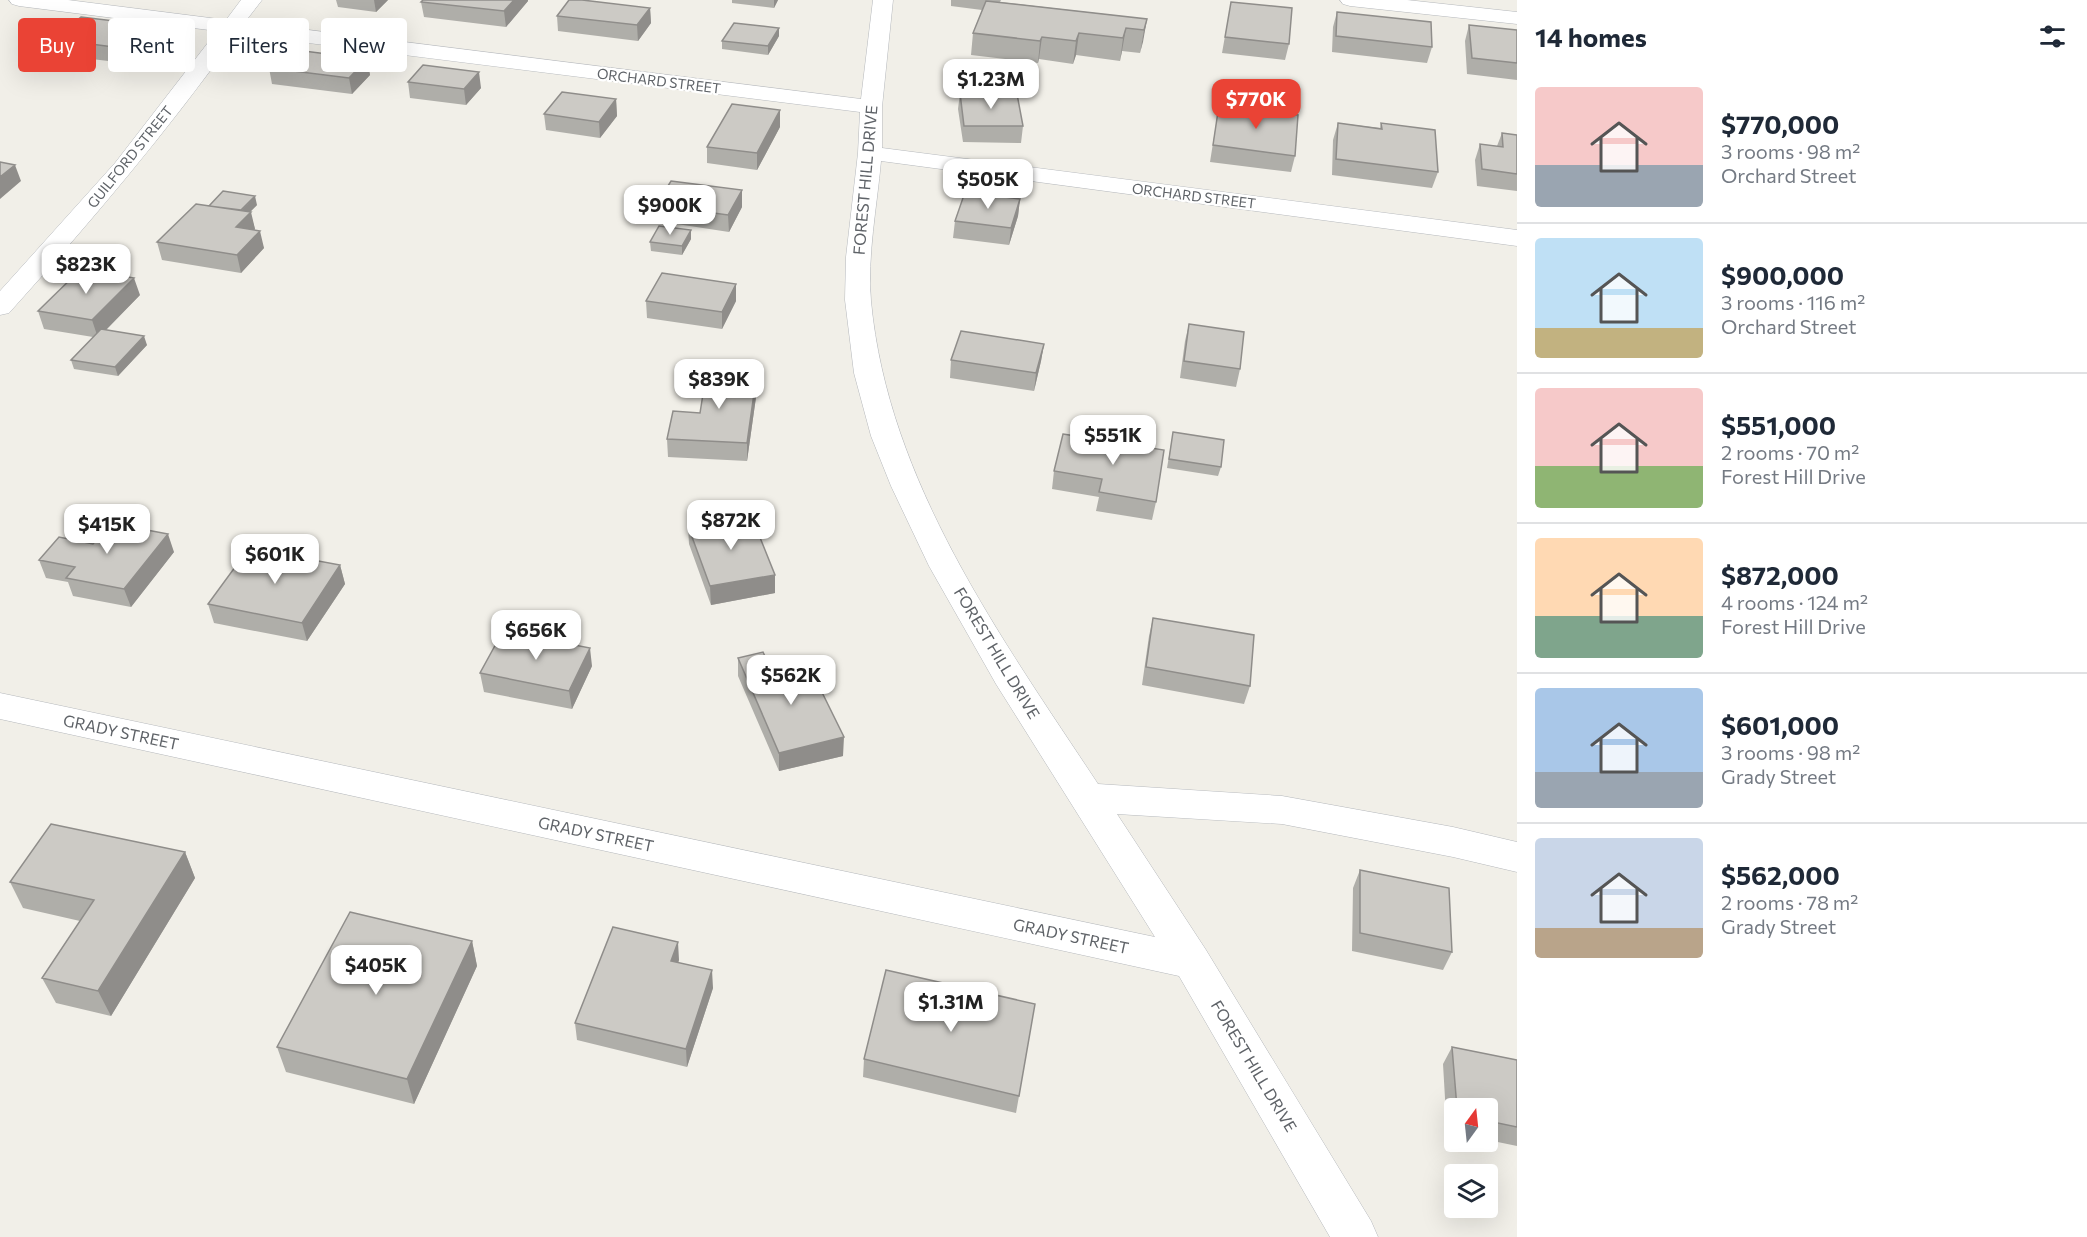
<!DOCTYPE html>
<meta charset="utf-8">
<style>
body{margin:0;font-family:Commissioner,sans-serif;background:#f2f2f3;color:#1f2937;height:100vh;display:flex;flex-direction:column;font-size:22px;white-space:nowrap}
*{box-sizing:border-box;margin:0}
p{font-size:20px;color:#747a83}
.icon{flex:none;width:33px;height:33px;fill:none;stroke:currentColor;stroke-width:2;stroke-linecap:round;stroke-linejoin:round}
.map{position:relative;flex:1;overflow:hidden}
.side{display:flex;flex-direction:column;background:#fff;width:570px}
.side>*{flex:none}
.guide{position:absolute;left:18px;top:18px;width:570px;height:54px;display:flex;gap:12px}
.needle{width:39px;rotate:15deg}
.buttons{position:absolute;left:1444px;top:1098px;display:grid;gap:12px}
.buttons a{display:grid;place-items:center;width:54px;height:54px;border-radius:6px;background:#fff;box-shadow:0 6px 24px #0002;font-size:30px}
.price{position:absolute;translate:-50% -51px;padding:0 14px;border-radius:12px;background:#fff;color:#222;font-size:20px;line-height:39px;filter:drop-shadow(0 2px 3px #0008)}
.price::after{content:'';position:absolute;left:50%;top:36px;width:18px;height:14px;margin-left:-9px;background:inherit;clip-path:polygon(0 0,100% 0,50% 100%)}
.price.selected{background:#ea4335;color:#fff}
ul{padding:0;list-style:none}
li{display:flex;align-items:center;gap:18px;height:150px;padding:0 18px}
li+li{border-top:2px solid #e0e1e3}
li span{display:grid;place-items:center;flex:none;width:168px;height:120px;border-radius:6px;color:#555}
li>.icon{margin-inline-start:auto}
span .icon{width:72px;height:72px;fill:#fffc;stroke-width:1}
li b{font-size:26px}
h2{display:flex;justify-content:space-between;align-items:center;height:72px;padding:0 18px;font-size:26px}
.tag{padding:0 21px;border-radius:6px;background:#fff;box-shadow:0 6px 24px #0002;font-size:21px;line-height:54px}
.tag.selected{background:#ea4335;color:#fff}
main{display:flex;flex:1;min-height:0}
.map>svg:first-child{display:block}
</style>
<main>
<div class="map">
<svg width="1517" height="1237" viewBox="0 0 1517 1237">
<rect width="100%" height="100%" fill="#f1efe8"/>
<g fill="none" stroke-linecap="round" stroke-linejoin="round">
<defs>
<path id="minor" d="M9,0H68L226,20L241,0H262L245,22L861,99L873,0H893L882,107V148L1517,230V246L881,161C877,207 867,256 871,301C888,482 1001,637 1098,784L1282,796L1453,827L1517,842V872L1453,857L1282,824L1117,814L1206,950L1371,1221L1378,1237H1330L1179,976L0,719V693L1155,937L996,684L929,566L891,486L871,436L854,373L845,300L846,257L858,153L860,112L237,34C167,132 90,223 9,313L0,315V291L115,163L217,31L19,6L12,4Z
M1340,0H1407L1517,12V24L1350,6L1343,4Z"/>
</defs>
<!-- minor casing -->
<use href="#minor" stroke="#b5b8bc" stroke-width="1"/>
<!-- minor -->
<use href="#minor" fill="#fff" fill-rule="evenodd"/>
</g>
<!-- wall -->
<path fill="#afaea9" d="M336,0H388L376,12L338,7Z
M732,0H778L774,8L732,3Z
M951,0H1001L1000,2L1147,19L1140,53L1122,51L1120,61L1076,55L1073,64L1039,59L1038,63L971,55L973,33L982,10L951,6Z
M528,1L506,27L424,17L421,2Z
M1231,2L1289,44L1285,60L1222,53Z
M650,8L651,23L638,41L558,31L557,16Z
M1337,12L1432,47L1427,63L1332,52L1333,27Z
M148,25L152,41L125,63L58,55L53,39Z
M1469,25L1517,30V80L1467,74L1465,41Z
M779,28V36L768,55L722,49V41Z
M367,59L370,75L352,94L272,84L269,68Z
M408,82L481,88L466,105L410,98Z
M960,93L1023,126L1021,143L963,142L958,109Z
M616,99L617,116L600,138L546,130L544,114Z
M1219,105L1295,156L1291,172L1210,162Z
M1338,123L1380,128L1381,123L1438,172L1432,188L1332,175L1333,140Z
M780,127L757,170L707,163V147Z
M1502,133L1517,135V191L1477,186L1475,160L1480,144L1497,146Z
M742,190V207L729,232L657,221L656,205Z
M1020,199L1018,216L1009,245L953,238L955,221Z
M257,205L250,212L255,229L254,230L264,248L241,273L162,260L157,242L209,206Z
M691,239L682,255L651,251L650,242Z
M736,284V301L722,329L647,318L646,301Z
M140,295L106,330L147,345L118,376L74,369L71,360L93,337L44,329L38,311Z
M1189,324L1240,369L1236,387L1180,378L1185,341Z
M1044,344L1041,361L1034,391L950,378L951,360Z
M757,372V390L747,461L668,457L667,439Z
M1173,432L1221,467L1218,476L1167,468Z
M1063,434L1156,502L1152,520L1096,511L1099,497L1052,489L1054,471Z
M688,526L775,575V593L711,605L689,544Z
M93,544L174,552L131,607L73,596L68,582L46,578L39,560Z
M340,565L345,584L307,641L214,623L208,604Z
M1153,618L1250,686L1244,704L1142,685L1149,636Z
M738,658L775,678L843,756L779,771L738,676Z
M592,666L572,709L484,692L480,673Z
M185,852L195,878L111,1016L56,1003L42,978L80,921L23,908L10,882Z
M1360,870L1452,952L1443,970L1352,951L1353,888Z
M472,941L477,966L414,1104L286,1072L277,1047Z
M679,960L678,962L713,988L687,1067L577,1040L575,1023Z
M1452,1047L1517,1060V1146L1488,1140V1108H1455V1134L1447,1132L1443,1064Z
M864,1059L1019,1096L1016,1113L863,1077Z"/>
<!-- shaded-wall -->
<path fill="#8f8d8a" d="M374,0H388L376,12Z
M514,0H528V1L506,27L504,11Z
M774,0H778L774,8Z
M650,8L651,23L638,41L637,25Z
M1147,19L1143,42L1140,53L1144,30Z
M148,25L152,41L125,63L121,48Z
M779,28V36L768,55V46Z
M1126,28L1122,51L1120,61L1123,38Z
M1079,33L1076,55L1073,64L1076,41Z
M1042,37L1039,59L1038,63L1040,41Z
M367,59L370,75L352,94L349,78Z
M479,72L481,88L466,105L464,89Z
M616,99L617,116L600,138L599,122Z
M780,110V127L757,170V153Z
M15,165L21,181L0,199V177Z
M742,190V207L729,232L728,215Z
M255,196L257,205L240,222L238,214Z
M1020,199L1018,216L1009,245L1011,228Z
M251,212L255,229L240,244L236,227Z
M691,230V239L682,255V246Z
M260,231L264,248L241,273L237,255Z
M134,278L140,295L98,338L92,320Z
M736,284V301L722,329V312Z
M144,336L147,345L118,376L115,367Z
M1044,344L1041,361L1034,391L1036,373Z
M757,372V390L747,461V443Z
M168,534L174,552L131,607L124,589Z
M340,565L345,584L307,641L302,623Z
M775,575V593L711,605L710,586Z
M590,648L592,666L572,709L569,691Z
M844,737L843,756L779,771V753Z
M185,852L195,878L111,1016L98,991Z
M472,941L477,966L414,1104L407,1079Z
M678,942L679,960L673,979L671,961Z
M712,970L713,988L687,1067L686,1049Z"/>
<!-- building -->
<path fill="#cccac5" stroke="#8f8d8a" stroke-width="1.5" d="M423,0H514L504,11L421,2Z
M569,0H582L650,8L637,25L557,16Z
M986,1L1147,19L1144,30L1126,28L1123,38L1079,33L1076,41L1042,37L1040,41L973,33Z
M1231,2L1292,8L1289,44L1225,37Z
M1337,12L1431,22L1432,47L1336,36Z
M81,17L148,25L121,48L53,39Z
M734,23L779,28L768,46L722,41Z
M1469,25L1517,30V63L1472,58Z
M288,49L367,59L349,78L269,68Z
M423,65L479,72L464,89L408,82Z
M562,92L616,99L599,122L544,114Z
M960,93L1017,94L1023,126H964Z
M732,104L780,110L757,153L707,147Z
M1219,105L1298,115L1295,156L1213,145Z
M1338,123L1382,129L1381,123L1435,130L1438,172L1336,159Z
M1502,133L1517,135V174L1482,169L1480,144L1503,147Z
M0,162L15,165L0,177Z
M671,181L742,190L728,215L656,205Z
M223,191L255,196L241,210L209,206Z
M965,192L1020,199L1011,228L955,221Z
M196,204L251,212L236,227L260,231L237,255L157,242Z
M659,226L691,230L682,246L650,242Z
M81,269L134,278L92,320L38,311Z
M662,273L736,284L722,312L646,301Z
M1189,324L1244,332L1240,369L1184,361Z
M101,329L144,336L115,367L71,360Z
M961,331L1044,344L1036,373L951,360Z
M707,369L757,372L747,443L667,439L673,411L700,413Z
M1173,432L1224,440L1221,467L1169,459Z
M1063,434L1164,450L1156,502L1099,492L1102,479L1054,471Z
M751,515L775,575L710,586L688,526Z
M110,523L168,534L124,589L66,578L75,567L39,560L59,537L93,544Z
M249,548L340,565L302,623L208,604Z
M1153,618L1254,635L1250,686L1146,667Z
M503,631L590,648L569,691L480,673Z
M763,652L775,678L811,670L844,737L779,753L738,658Z
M51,824L185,852L98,991L42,978L94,900L10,882Z
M1360,870L1449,888L1452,952L1360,933Z
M350,912L472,941L407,1079L277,1047Z
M613,927L678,942L671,961L712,970L686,1049L575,1023Z
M886,970L1035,1004L1019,1096L864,1059Z
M1452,1047L1517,1060V1127L1488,1121V1108H1457Z"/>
<g text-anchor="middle" stroke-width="4.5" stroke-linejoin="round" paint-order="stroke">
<!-- far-street labels -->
<g font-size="14" fill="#5f6368" stroke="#fff">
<text transform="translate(659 81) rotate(7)" y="5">ORCHARD STREET</text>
<text transform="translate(130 157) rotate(-51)" y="5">GUILFORD STREET</text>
<text transform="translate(1194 196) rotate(7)" y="5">ORCHARD STREET</text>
</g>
<!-- street labels -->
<g font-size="16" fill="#5f6368" stroke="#fff">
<text transform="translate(865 180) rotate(-85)" y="6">FOREST HILL DRIVE</text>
<text transform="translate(997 653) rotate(59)" y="6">FOREST HILL DRIVE</text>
<text transform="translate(121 732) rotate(12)" y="6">GRADY STREET</text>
<text transform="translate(596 834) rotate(12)" y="6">GRADY STREET</text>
<text transform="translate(1071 936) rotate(12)" y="6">GRADY STREET</text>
<text transform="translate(1254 1066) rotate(59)" y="6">FOREST HILL DRIVE</text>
</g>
</g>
</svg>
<div class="buttons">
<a><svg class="needle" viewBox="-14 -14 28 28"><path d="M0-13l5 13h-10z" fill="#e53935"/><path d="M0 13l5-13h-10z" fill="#747a83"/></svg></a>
<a><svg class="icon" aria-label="layers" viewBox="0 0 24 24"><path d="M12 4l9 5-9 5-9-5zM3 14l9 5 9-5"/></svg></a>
</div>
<b class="price" style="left:991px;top:110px">$1.23M</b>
<b class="price selected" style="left:1256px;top:130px">$770K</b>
<b class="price" style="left:988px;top:210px">$505K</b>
<b class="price" style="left:670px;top:236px">$900K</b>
<b class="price" style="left:86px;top:295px">$823K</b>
<b class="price" style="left:719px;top:410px">$839K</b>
<b class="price" style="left:1113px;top:466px">$551K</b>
<b class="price" style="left:731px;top:551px">$872K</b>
<b class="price" style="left:107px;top:555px">$415K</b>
<b class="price" style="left:275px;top:585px">$601K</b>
<b class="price" style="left:536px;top:661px">$656K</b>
<b class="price" style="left:791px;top:706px">$562K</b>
<b class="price" style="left:376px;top:996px">$405K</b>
<b class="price" style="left:951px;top:1033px">$1.31M</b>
<div class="guide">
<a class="tag selected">Buy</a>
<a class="tag">Rent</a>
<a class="tag">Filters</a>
<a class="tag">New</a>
</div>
</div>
<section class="side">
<h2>14 homes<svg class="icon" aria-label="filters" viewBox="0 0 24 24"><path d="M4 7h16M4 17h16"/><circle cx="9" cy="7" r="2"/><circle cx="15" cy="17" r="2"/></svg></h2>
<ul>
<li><span style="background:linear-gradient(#f6c9c9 65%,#9aa5b1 0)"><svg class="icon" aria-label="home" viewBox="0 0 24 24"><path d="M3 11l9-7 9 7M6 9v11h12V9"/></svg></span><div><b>$770,000</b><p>3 rooms · 98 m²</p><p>Orchard Street</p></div></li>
<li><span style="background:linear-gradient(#bfe0f5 75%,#c2b280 0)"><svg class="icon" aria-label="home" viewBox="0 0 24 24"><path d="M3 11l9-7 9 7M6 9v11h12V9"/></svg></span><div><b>$900,000</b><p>3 rooms · 116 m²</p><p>Orchard Street</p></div></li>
<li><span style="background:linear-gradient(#f6c9c9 65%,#8fb573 0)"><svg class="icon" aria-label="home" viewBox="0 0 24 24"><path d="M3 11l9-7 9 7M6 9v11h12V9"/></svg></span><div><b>$551,000</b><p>2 rooms · 70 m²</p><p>Forest Hill Drive</p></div></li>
<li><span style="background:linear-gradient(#ffd9b3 65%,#7fa58c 0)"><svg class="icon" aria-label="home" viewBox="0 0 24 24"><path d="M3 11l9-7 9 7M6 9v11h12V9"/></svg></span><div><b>$872,000</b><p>4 rooms · 124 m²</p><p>Forest Hill Drive</p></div></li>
<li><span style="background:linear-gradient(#a9c7e8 70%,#9aa5b1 0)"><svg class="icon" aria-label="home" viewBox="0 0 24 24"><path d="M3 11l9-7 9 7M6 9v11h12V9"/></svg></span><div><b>$601,000</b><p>3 rooms · 98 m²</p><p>Grady Street</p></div></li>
<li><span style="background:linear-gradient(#c9d6e8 75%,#b9a48a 0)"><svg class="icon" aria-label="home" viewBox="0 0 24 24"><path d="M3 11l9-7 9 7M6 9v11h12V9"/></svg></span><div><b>$562,000</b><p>2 rooms · 78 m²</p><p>Grady Street</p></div></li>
</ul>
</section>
</main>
